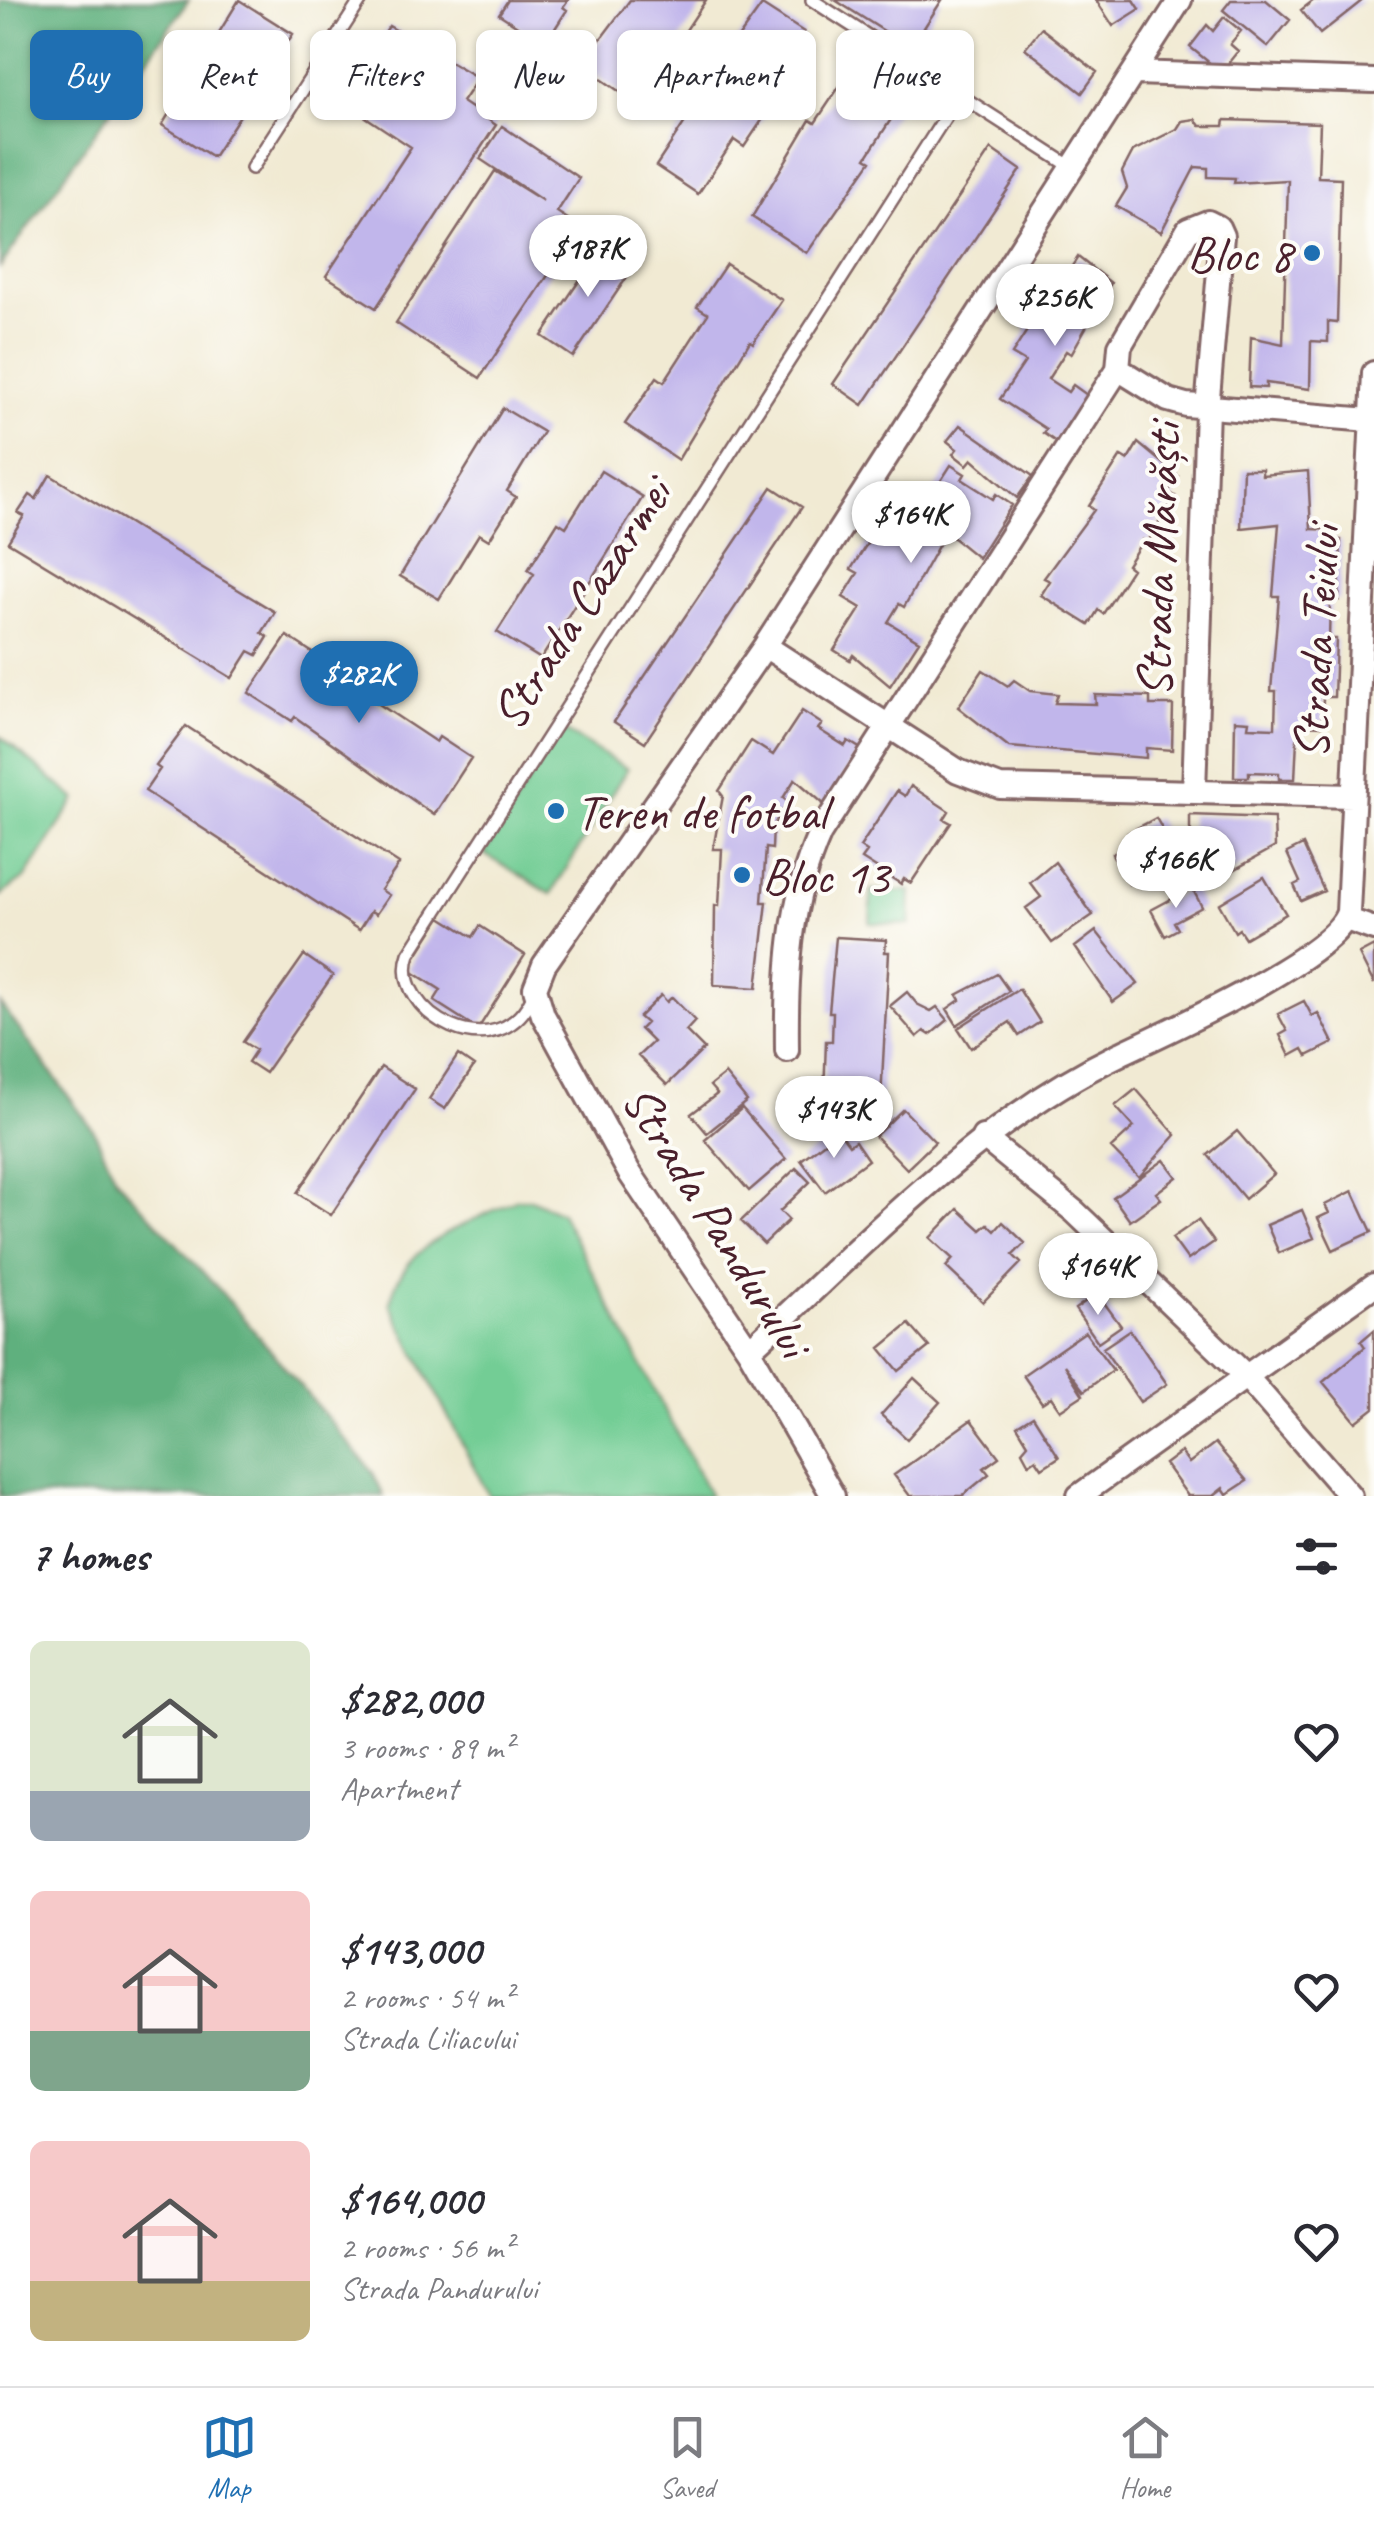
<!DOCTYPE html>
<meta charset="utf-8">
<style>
body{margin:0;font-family:Caveat,sans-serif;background:#f7f7f7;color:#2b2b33;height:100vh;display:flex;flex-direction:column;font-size:38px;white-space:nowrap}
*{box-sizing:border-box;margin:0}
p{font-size:32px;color:#7c7c81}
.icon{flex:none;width:55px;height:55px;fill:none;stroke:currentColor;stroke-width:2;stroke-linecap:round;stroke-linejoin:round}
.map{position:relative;height:1496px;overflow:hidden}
.sheet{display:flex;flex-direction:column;background:#fff;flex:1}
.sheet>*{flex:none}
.hud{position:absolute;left:30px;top:30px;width:1315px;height:90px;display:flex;gap:20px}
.price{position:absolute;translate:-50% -85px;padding:0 22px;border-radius:35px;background:#fff;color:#222;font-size:32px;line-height:65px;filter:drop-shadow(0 2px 5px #0008)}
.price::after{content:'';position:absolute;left:50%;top:60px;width:30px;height:22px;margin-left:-15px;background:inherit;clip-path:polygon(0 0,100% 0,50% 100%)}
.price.active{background:#1f6fb2;color:#fff}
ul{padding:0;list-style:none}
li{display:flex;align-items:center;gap:30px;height:250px;padding:0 30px}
li span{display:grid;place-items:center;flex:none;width:280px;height:200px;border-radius:15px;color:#555}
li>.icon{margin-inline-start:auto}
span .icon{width:120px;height:120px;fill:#fffc;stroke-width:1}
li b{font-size:42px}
h2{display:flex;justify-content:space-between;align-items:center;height:120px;padding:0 30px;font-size:42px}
.chip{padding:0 35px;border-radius:15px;background:#fff;box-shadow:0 2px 8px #0004;font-size:35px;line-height:90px}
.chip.active{background:#1f6fb2;color:#fff}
.menu{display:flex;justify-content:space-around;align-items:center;height:140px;border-top:2px solid #e1e1e2;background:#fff;font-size:28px;color:#7c7c81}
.menu a{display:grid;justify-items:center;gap:5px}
.menu .active{color:#1f6fb2}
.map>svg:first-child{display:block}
</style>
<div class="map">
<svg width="1374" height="1496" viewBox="0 0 1374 1496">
<rect width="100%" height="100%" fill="#fdfcf7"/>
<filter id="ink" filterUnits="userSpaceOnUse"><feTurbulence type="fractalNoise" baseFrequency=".01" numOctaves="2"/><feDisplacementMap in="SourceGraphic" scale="20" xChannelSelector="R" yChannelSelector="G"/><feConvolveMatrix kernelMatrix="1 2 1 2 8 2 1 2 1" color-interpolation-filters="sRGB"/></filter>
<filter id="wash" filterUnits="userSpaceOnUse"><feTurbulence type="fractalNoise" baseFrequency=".0048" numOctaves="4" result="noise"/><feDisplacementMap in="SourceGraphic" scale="40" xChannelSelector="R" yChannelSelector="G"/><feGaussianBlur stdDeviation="2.25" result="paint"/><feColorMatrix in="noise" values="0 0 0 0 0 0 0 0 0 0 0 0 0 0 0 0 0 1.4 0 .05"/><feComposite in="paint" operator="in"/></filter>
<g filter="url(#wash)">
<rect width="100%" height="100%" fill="#f1ead3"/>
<!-- green -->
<path fill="#73cd95" stroke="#5e7660" stroke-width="2.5" d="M560,728L627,769L551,894L484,854Z
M0,736L76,799L26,877L0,896Z
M871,890L911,891L910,925L870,923Z
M517,1199H531L561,1213L710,1496H489L390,1304C401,1242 467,1225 517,1199Z"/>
<!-- forest -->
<path fill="#5eb07e" stroke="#546854" stroke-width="2.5" d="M0,0H189L0,267Z
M0,1003L94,1131L117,1180L218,1288L372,1471L384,1496H0Z"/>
<g id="blocks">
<!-- building -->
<path fill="#c1b6eb" d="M239,0L293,34L213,157L162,125Z
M508,0H568L563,7L567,10L545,44L499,14Z
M630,0H706L653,80L658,84L642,107L581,65Z
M835,0H942L911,48Z
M1096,0H1134L1140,9L1113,26Z
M1231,0H1266L1290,20L1268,47L1223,10Z
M1314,0H1363L1320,34L1301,10Z
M762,5L804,32L764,93L775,101L744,147L734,140L698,194L656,166L689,116L684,113Z
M1224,17L1241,31L1230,44L1238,51L1221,72L1190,47L1207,25L1213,31Z
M389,26L478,78L462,102L496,125L376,308L326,276L411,147L340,100Z
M1041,28L1097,72L1082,93L1025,48Z
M853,66L904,99L866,158L871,161L807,253L752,217L810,120L815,123Z
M1195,119L1200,126H1224L1225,120L1320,123L1318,177L1341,178L1337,323L1328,322V342L1311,341L1310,389L1266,383V388L1249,387L1251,337L1283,344L1288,180L1234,183L1235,178L1208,177V168L1195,167L1161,232L1116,206L1127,188L1122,172L1133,151L1177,129L1182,121Z
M502,126L579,178L557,212L580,227L480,378L396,323L495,171L543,201L480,159Z
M991,149L1021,170L863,405L833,384Z
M604,244L635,265L573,357L542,336Z
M1078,257L1111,283L1071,354L1066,351L1048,379L1068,392L1073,385L1087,395L1056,442L1043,433L1046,429L1000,399L1025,362L1012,354L1028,329L1024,326L1053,282L1059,286Z
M726,264L782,300L753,343L750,341L678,460L625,424L657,377L664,382L708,314L697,307Z
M503,408L543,432L507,491L516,497L489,540L479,534L439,599L400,576Z
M960,425L1033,476L1017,498L972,459L967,465L953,454L957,449L947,441Z
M1138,443L1178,476L1168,492L1175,496L1147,543L1143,540L1127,565L1132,569L1103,614L1098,610L1089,625L1041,595L1050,581L1044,578L1094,510L1089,506L1121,456L1128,460Z
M951,465L965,474L962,479L993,499L996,494L1012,505L978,558L946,532L904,607L899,604L888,622L919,641L890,686L853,655L850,660L834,650L861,608L843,597L858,573L851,569L882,520L889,524L907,496L924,507Z
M1243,469H1262V475L1308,471L1311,529L1334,530L1333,540H1341L1339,600H1330L1329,639H1336L1334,697H1323L1322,726L1302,725V739H1297L1295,779H1279V773L1249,772V777H1234L1235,720L1249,721L1248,727L1275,728L1276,691H1271L1279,596H1273L1279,524L1241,528Z
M601,471L643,497L541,659L497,632L534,574L528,570L558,522L566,527Z
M50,475L275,612L262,633L268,637L257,655L249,651L232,678L8,542L24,516L18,513L30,495L36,499Z
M772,487L802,507L645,742L614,722Z
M287,636L330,664L326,669L436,742L439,737L471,758L434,815L295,717L292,721L249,693Z
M983,670L1008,686L1014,680L1030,691L1058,694L1055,703L1096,704L1095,695L1150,697V705H1173L1172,750L1146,748V758L1009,747L958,707Z
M802,711L822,724L818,729L845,746L848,741L861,749L825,805L795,779L783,798L788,802L773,826L772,849L766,848L762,902H767L757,988L714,985L715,905L719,906L722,849H713L723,796L719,791L751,741L773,755Z
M186,726L399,864L381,890L389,895L376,914L371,911L359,930L145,791L160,769L156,766Z
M911,786L949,811L944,819L951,823L911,883L904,879L901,884L862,859L867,852L860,847L897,791L905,796Z
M1190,815L1274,818L1275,847L1221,877L1190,829Z
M1156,818L1184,867L1149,887L1142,876L1129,884L1112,854L1133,842L1128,833Z
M1303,845L1324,891L1301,901L1294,885L1300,882L1287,853Z
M1055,862L1093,915L1052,943L1026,908L1041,897L1030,883Z
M1264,877L1286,914L1245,938L1239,929L1235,932L1219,904Z
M1192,888L1202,907L1174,922L1178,929L1165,936L1151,910Z
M441,917L473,937L480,926L525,955L478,1029L434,1001L441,990L408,969Z
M1096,931L1138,984L1113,1002L1075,947Z
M836,937L886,940L885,952H889L881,1099H876L875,1113L828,1111L829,1095H824L826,1041H832L833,1012H829Z
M1374,946V984L1359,954Z
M304,955L333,975L265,1073L248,1062L256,1050L243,1042Z
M997,974L1009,991L957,1025L947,1009L960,1000L957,995Z
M1019,989L1040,1022L1019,1036L1010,1022L971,1048L958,1028Z
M907,992L917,1004L931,1011L937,1007L948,1020L930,1035L924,1031L917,1037L890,1006Z
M661,995L667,1002L672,997L695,1021L686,1031L704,1049L667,1085L638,1056L653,1042L640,1029L646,1023L639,1017Z
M1304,1001L1312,1016L1318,1013L1333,1043L1307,1056L1303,1049L1290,1056L1280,1035L1287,1031L1278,1014Z
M458,1055L474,1066L445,1109L429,1099Z
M381,1067L415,1089L331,1215L297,1193Z
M725,1074L747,1101L707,1133L691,1114L717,1094L710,1086Z
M1136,1089L1176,1135L1139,1177L1111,1148L1134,1127L1115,1106Z
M742,1108L786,1159L749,1191L705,1140Z
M903,1109L935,1142L907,1169L875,1136Z
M839,1131L849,1145L855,1141L868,1160L825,1192L801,1160Z
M1237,1131L1274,1174L1245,1199L1208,1155Z
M1164,1160L1177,1177L1156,1193L1161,1199L1130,1221L1113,1197Z
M796,1168L810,1182L780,1211L789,1220L764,1244L741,1221Z
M1353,1191L1372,1232L1333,1250L1318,1218L1329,1213L1325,1205Z
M958,1209L981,1230L988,1224L995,1231L1003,1222L1025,1243L1013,1255L1021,1263L983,1302L946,1267L953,1259L930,1238Z
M1302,1210L1314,1238L1279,1253L1267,1225Z
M1198,1220L1214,1242L1188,1260L1172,1238Z
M1097,1293L1121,1326L1098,1342L1075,1309Z
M909,1324L929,1347L899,1371L880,1348Z
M1130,1330L1167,1384L1140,1402L1103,1348Z
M1374,1330V1408L1356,1422L1323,1382L1365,1347L1361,1341Z
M1085,1332L1113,1370L1084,1391L1064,1365L1083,1395L1060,1410L1051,1397L1042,1403L1023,1375Z
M914,1378L940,1402L907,1439L881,1415Z
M1033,1416L1059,1457L1042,1468L1036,1459L1029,1464L1022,1451L1028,1444L1017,1426Z
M971,1420L999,1457L984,1468L989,1474L962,1496H910L894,1475Z
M1215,1443L1247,1481L1227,1494L1223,1488L1213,1496H1188L1165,1464L1181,1452L1189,1463Z"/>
</g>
</g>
<g filter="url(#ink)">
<use href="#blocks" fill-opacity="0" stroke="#846666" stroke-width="2.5"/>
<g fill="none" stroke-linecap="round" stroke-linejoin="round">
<defs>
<path id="lane" d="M812,0L1073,168
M252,168L361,0
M534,993C500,1076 388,1012 409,954L958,97"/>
<path id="street" d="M1134,73L1374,81
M1118,369L1168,400L1186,405L1370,420
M765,646L958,771L1000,787L1352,796
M1346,919L1374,929
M787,1050C786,975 789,902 820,833L1118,369L1120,346L1188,230L1208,222L1218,227L1222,236L1207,409L1194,791
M983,1137L1075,1212L1244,1374L1350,1496
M749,1350C866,1243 976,1123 1120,1054C1166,1032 1336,956 1348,912L1374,373
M833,1496L749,1350L629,1172L543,1015L535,988L544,965L765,646L1180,0
M1079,1496L1374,1285"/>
</defs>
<!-- lane casing -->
<use href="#lane" stroke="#846666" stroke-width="16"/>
<!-- street casing -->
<use href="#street" stroke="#846666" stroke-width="28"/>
<!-- lane -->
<use href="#lane" stroke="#fff" stroke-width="11"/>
<!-- street -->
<use href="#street" stroke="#fff" stroke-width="22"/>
</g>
</g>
<!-- markers -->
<g fill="#1f6fb2" stroke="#fdfcf7" stroke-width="4">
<circle cx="1312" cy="253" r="10"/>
<circle cx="556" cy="811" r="10"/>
<circle cx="742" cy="875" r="10"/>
</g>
<g text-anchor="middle" stroke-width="8" stroke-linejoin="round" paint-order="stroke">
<!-- poi labels -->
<g font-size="50" fill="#4a1f2b" stroke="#fdfcf7" text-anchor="start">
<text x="1292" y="271" text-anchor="end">Bloc 8</text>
<text x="576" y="829">Teren de fotbal</text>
<text x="762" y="893">Bloc 13</text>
</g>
<!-- street labels -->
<g font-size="50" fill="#4a1f2b" stroke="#fdfcf7">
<text transform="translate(1157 560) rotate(-88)" y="18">Strada Mărăști</text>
<text transform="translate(580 603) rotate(-57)" y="18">Strada Cazarmei</text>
<text transform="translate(1315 642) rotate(-87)" y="18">Strada Teiului</text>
<text transform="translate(718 1220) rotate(58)" y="18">Strada Pandurului</text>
</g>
</g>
</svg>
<b class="price" style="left:588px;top:300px">$187K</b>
<b class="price" style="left:1055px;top:349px">$256K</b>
<b class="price" style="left:911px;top:566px">$164K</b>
<b class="price active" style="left:359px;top:726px">$282K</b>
<b class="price" style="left:1176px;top:911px">$166K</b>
<b class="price" style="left:834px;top:1161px">$143K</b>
<b class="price" style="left:1098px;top:1318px">$164K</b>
<div class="hud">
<a class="chip active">Buy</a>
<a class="chip">Rent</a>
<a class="chip">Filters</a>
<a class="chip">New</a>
<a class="chip">Apartment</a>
<a class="chip">House</a>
</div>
</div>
<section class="sheet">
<h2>7 homes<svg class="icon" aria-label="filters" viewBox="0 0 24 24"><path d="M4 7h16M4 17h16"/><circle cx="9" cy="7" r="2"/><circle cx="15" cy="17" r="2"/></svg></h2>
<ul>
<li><span style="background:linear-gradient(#dfe7d0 75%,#9aa5b1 0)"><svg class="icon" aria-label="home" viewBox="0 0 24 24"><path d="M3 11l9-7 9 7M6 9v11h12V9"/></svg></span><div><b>$282,000</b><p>3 rooms · 89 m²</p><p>Apartment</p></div><svg class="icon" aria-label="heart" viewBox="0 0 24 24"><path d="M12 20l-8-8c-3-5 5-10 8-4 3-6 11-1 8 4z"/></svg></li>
<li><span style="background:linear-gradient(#f6c9c9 70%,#7fa58c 0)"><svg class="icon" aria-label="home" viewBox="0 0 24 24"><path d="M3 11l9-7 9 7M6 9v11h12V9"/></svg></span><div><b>$143,000</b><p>2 rooms · 54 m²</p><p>Strada Liliacului</p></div><svg class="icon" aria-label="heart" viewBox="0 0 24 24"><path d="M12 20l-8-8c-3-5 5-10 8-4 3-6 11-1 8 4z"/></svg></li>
<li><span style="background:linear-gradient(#f6c9c9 70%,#c2b280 0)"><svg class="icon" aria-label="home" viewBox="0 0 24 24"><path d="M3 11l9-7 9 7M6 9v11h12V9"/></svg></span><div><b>$164,000</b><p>2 rooms · 56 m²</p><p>Strada Pandurului</p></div><svg class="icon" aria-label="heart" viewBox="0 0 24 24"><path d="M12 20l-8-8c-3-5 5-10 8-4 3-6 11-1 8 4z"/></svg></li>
</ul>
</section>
<nav class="menu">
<a class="active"><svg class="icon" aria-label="map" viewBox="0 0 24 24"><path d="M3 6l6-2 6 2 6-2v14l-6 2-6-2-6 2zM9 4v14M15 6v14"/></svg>Map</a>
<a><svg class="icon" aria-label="saved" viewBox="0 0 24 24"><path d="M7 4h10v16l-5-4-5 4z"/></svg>Saved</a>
<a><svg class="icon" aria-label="home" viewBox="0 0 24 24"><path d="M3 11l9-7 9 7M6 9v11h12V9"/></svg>Home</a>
</nav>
